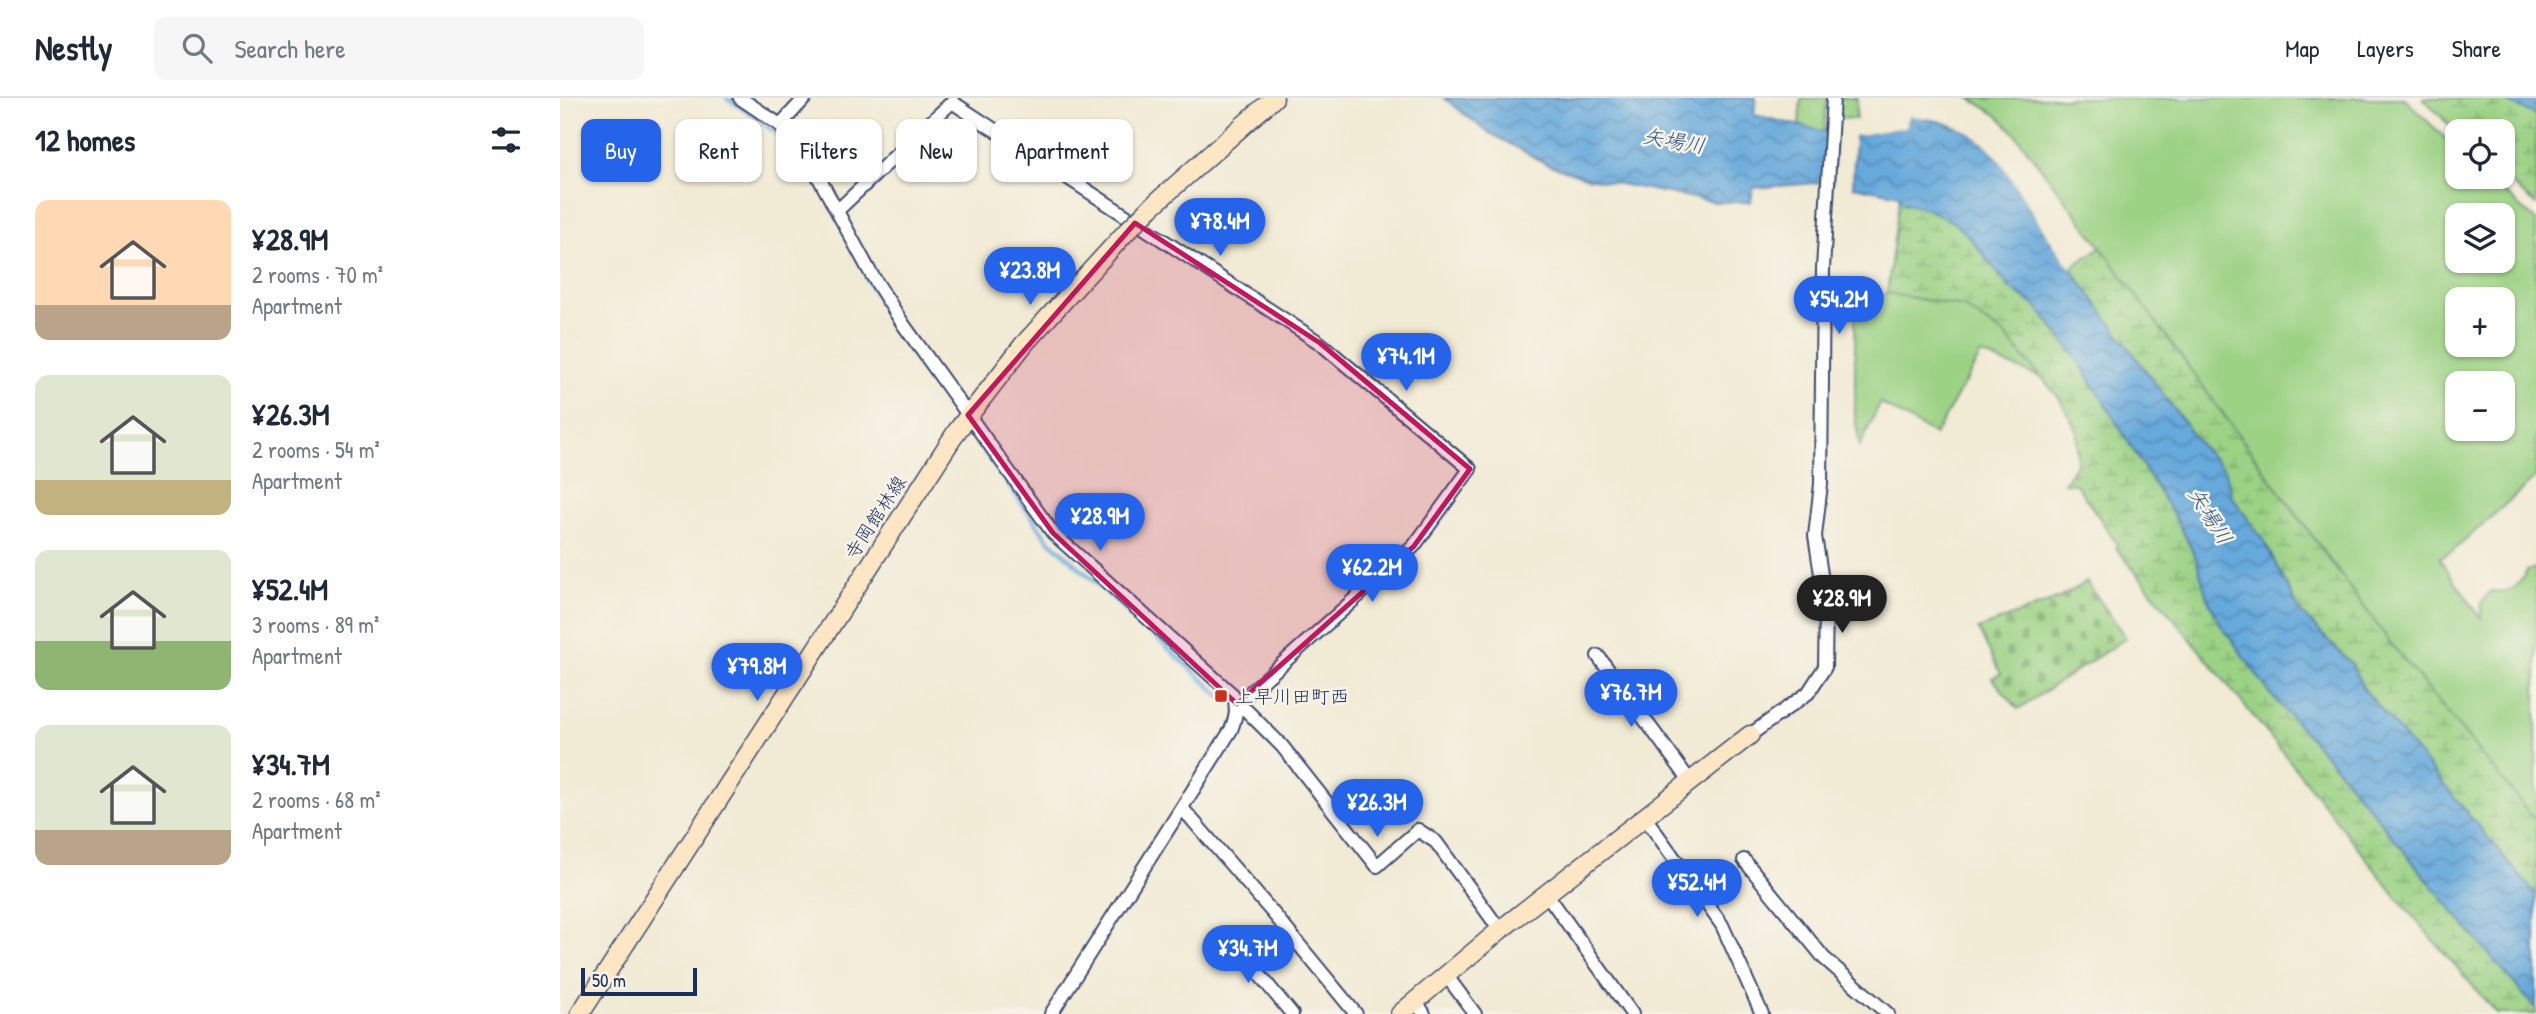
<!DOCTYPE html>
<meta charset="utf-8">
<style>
body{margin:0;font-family:"Patrick Hand","Klee One",sans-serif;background:#f6f6f7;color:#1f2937;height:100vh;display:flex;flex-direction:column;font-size:26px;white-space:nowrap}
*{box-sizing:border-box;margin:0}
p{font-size:23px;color:#747a83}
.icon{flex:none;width:38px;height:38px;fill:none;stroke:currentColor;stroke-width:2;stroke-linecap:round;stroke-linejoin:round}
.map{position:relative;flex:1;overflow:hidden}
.panel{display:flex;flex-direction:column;background:#fff;width:560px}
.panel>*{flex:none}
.banner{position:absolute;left:21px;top:21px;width:665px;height:63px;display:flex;gap:14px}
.fabs{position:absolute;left:1885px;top:21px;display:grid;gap:14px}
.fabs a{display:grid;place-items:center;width:70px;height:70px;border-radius:14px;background:#fff;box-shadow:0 2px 5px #0004;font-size:35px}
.scale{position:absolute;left:21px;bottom:18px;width:116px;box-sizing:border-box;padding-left:7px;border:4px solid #1b2f5e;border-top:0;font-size:19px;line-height:24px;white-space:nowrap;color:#1b2f5e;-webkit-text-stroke:5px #f7f3e8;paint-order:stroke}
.price{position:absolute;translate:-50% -60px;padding:0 16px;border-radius:24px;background:#2563eb;color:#fff;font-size:23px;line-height:46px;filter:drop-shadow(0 2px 4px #0008)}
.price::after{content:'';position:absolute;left:50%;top:42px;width:21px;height:16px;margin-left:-10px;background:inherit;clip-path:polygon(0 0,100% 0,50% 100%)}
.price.current{background:#222;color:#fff}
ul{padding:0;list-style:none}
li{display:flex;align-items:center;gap:21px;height:175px;padding:0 35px}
li span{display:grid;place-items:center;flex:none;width:196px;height:140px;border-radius:14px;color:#555}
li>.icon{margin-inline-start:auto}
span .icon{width:84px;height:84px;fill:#fffc;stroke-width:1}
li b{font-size:30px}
h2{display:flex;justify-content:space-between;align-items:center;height:84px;padding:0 35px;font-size:30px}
.tag{padding:0 24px;border-radius:14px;background:#fff;box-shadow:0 2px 5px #0004;font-size:24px;line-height:63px}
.tag.current{background:#2563eb;color:#fff}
header{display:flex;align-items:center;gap:42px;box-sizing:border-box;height:98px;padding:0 35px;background:#fff;border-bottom:2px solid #e0e1e3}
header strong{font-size:33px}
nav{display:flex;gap:38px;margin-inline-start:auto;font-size:24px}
.search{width:490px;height:63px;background:#f6f6f7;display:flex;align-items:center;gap:18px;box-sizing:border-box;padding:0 24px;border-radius:14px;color:#747a83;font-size:26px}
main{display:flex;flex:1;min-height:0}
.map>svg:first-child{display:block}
</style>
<header>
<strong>Nestly</strong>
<div class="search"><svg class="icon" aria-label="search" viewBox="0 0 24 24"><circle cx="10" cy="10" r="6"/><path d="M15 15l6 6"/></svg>Search here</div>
<nav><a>Map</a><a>Layers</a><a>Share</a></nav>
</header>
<main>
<section class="panel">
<h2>12 homes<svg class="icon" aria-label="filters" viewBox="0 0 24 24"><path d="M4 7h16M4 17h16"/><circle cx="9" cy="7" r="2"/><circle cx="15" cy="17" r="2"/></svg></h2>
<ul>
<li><span style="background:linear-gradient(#ffd9b3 75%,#b9a48a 0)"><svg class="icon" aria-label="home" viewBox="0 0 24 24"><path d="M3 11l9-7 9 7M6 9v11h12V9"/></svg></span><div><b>¥28.9M</b><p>2 rooms · 70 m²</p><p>Apartment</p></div></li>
<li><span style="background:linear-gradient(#dfe7d0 75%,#c2b280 0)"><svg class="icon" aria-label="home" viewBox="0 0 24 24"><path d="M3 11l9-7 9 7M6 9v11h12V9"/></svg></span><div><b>¥26.3M</b><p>2 rooms · 54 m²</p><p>Apartment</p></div></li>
<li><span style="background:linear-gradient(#dfe7d0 65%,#8fb573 0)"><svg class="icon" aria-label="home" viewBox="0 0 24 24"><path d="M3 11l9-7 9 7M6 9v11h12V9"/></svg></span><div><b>¥52.4M</b><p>3 rooms · 89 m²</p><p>Apartment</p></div></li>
<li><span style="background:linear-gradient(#dfe7d0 75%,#b9a48a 0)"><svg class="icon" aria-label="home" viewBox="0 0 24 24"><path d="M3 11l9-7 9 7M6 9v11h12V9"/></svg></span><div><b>¥34.7M</b><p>2 rooms · 68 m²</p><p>Apartment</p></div></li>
</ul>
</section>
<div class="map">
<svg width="1976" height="916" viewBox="0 0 1976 916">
<defs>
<pattern id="wetland-marsh" width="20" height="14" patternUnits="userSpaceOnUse" patternTransform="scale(1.75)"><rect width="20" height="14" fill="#9bd284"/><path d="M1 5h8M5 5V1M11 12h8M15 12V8" fill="none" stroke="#7eab6f"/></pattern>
<pattern id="cemetery-stones" width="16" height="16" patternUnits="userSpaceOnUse" patternTransform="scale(1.75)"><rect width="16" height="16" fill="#9bd284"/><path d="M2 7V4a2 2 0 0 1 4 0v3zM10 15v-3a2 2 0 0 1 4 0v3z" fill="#7eab6f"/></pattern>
<pattern id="water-waves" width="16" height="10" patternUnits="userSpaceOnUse" patternTransform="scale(1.75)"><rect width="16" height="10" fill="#66a9db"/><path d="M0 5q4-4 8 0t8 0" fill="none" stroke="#538ab5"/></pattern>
</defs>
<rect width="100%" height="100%" fill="#f7f3e8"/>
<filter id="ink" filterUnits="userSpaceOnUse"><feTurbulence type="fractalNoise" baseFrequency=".0143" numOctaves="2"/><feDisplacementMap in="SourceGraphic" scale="14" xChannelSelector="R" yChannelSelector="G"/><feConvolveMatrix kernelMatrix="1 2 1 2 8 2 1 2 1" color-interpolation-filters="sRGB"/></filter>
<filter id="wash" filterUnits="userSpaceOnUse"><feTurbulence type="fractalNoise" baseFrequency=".00686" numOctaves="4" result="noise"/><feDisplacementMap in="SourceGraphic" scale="28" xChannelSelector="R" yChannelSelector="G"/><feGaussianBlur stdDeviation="1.57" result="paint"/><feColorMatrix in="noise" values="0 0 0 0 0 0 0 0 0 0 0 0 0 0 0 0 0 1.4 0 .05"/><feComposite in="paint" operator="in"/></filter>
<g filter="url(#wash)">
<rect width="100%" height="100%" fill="#f1ead4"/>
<!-- grass -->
<path fill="#9bd284" stroke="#5b8071" stroke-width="2" fill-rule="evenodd" d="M1241,0H1267L1264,35L1239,27Z
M1278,0H1297L1296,21L1275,20Z
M1410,0H1844L1897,52V79H1927L1976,123V379L1893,453L1879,460L1921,520V505L1931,493C1952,496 1957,490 1967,473L1976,470V723L1831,546L1541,149L1453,33L1438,18ZM1897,117H1942V163H1897ZM1897,201H1942V247H1897ZM1897,285H1942V331H1897Z
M1327,195L1404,209L1445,237L1480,279L1421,256L1375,337L1320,305L1300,348L1295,319V205L1304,208Z"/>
<!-- wetland -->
<path fill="url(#wetland-marsh)" stroke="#5b8071" stroke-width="2" d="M1863,0H1938L1976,17V107L1943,78L1942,33H1897V35Z
M1339,103L1369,112L1395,125L1409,139L1450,190L1477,209L1518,262L1620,428L1636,460L1647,500L1712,598L1771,663L1901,823L1976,911V916H1937L1838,801L1733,667L1557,451L1556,444L1516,386L1504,385L1517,365V333L1500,301L1445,237L1404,209L1327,195Z
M1541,149L1831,546L1976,723V797L1803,590L1791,565L1741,515L1705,445L1672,398L1665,372L1642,349L1510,170Z"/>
<!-- cemetery -->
<path fill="url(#cemetery-stones)" stroke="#5b8071" stroke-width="2" d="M1527,484L1566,540L1458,611L1432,580L1441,576L1418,531L1497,501Z"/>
<!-- water -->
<path fill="url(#water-waves)" stroke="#406c9c" stroke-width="2" d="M884,0H1196L1194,17L1275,36L1272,86L1256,85L1193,90L1191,104H1155L1028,80L987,66L926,33Z
M1938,0H1976V17Z
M1348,18C1386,23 1410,29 1436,57L1490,142L1642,349L1665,372L1672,398L1705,445L1741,515L1791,565L1803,590L1976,797V911L1901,823L1771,663L1712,598L1661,527L1647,500L1636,460L1620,428L1518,262L1477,209L1450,190L1409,139L1395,125L1369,112L1339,103V97L1293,88L1295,38L1346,29Z"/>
<!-- pier -->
<path fill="#f1ead4" d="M1348,15L1382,19L1409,30L1427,43L1439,56L1513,168L1510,170L1490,142L1436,57L1425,46L1407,33L1381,22L1349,18L1346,29L1295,38V34L1343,26Z"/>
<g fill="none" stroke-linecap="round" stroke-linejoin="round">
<!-- stream -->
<path stroke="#66a9db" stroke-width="4.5" d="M167,0L223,40
M306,179L344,242L400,320
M405,327L487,440L666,603"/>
</g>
</g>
<g filter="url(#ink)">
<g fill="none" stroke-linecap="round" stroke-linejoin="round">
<defs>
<path id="street" d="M180,0L220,27L253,69L310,174L343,226L493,435L673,597C678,610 676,619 671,632L491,916
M220,27L245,0
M278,112L392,4L760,245L910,371L854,448L677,606L687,613L722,648L817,768L858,732L876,744L940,832
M1038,558L1130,683
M1190,637L1248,595L1265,569L1266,508L1255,438L1261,386L1263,171L1273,0
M622,710L713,815L796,916
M1084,718L1162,827L1202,916
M1184,762L1264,860L1328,916
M986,795L1072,916
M669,840L732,916
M886,877L915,916
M856,903L864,916"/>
<path id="secondary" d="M590,110L714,0
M20,916L397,333L464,246L568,132
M840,916L940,832L1190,637"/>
</defs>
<!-- street casing -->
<use href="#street" stroke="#3b4b70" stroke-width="16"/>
<!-- secondary casing -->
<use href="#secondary" stroke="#3b4b70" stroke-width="21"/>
<!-- street -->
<use href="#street" stroke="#fff" stroke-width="12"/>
<!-- secondary -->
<use href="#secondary" stroke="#fce6c4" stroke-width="18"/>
<defs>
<path id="secondary-bridge" d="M568,132L590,110"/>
</defs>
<!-- secondary-bridge casing -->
<use href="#secondary-bridge" stroke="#3b4b70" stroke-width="21" stroke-linecap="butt"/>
<!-- secondary-bridge -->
<use href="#secondary-bridge" stroke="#fce6c4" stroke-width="18"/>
</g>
</g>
<!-- marked area -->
<path fill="#c2185b" fill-opacity="0.2" stroke="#c2185b" stroke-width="5" stroke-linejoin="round" d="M575,125L760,245L910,371L854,448L677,606L493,435L408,317Z"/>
<!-- markers -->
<rect fill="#c8321e" stroke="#f7f3e8" stroke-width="2.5" x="654" y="591" width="14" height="14" rx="3.5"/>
<g text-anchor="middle" stroke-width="5" stroke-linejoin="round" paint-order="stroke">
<!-- street labels -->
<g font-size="19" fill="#1b2f5e" stroke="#f7f3e8">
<text transform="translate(315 419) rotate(-57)" y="7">寺岡館林線</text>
</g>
<!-- poi labels -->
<g font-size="19" fill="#1b2f5e" stroke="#f7f3e8" text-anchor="start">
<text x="675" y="605">上早川田町西</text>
</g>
<!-- water labels -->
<g font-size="21" font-style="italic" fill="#325484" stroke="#f7f3e8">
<text transform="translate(1114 43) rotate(10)" y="7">矢場川</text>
<text transform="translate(1650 418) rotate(58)" y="7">矢場川</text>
</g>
</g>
</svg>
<div class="fabs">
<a><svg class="icon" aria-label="locate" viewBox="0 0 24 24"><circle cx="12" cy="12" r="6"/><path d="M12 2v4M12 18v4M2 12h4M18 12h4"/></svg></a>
<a><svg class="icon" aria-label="layers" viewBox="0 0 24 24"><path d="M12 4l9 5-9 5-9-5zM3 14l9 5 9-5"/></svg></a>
<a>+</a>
<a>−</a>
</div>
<div class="scale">50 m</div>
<b class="price" style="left:660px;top:160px">¥78.4M</b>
<b class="price" style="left:470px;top:209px">¥23.8M</b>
<b class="price" style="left:1279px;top:238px">¥54.2M</b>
<b class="price" style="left:846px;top:295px">¥74.1M</b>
<b class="price" style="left:540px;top:455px">¥28.9M</b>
<b class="price" style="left:812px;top:506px">¥62.2M</b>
<b class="price current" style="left:1282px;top:537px">¥28.9M</b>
<b class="price" style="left:197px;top:605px">¥79.8M</b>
<b class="price" style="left:1071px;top:631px">¥76.7M</b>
<b class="price" style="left:817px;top:741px">¥26.3M</b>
<b class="price" style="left:1137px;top:821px">¥52.4M</b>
<b class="price" style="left:688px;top:887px">¥34.7M</b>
<div class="banner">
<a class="tag current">Buy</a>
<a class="tag">Rent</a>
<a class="tag">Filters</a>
<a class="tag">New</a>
<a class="tag">Apartment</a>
</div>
</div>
</main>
